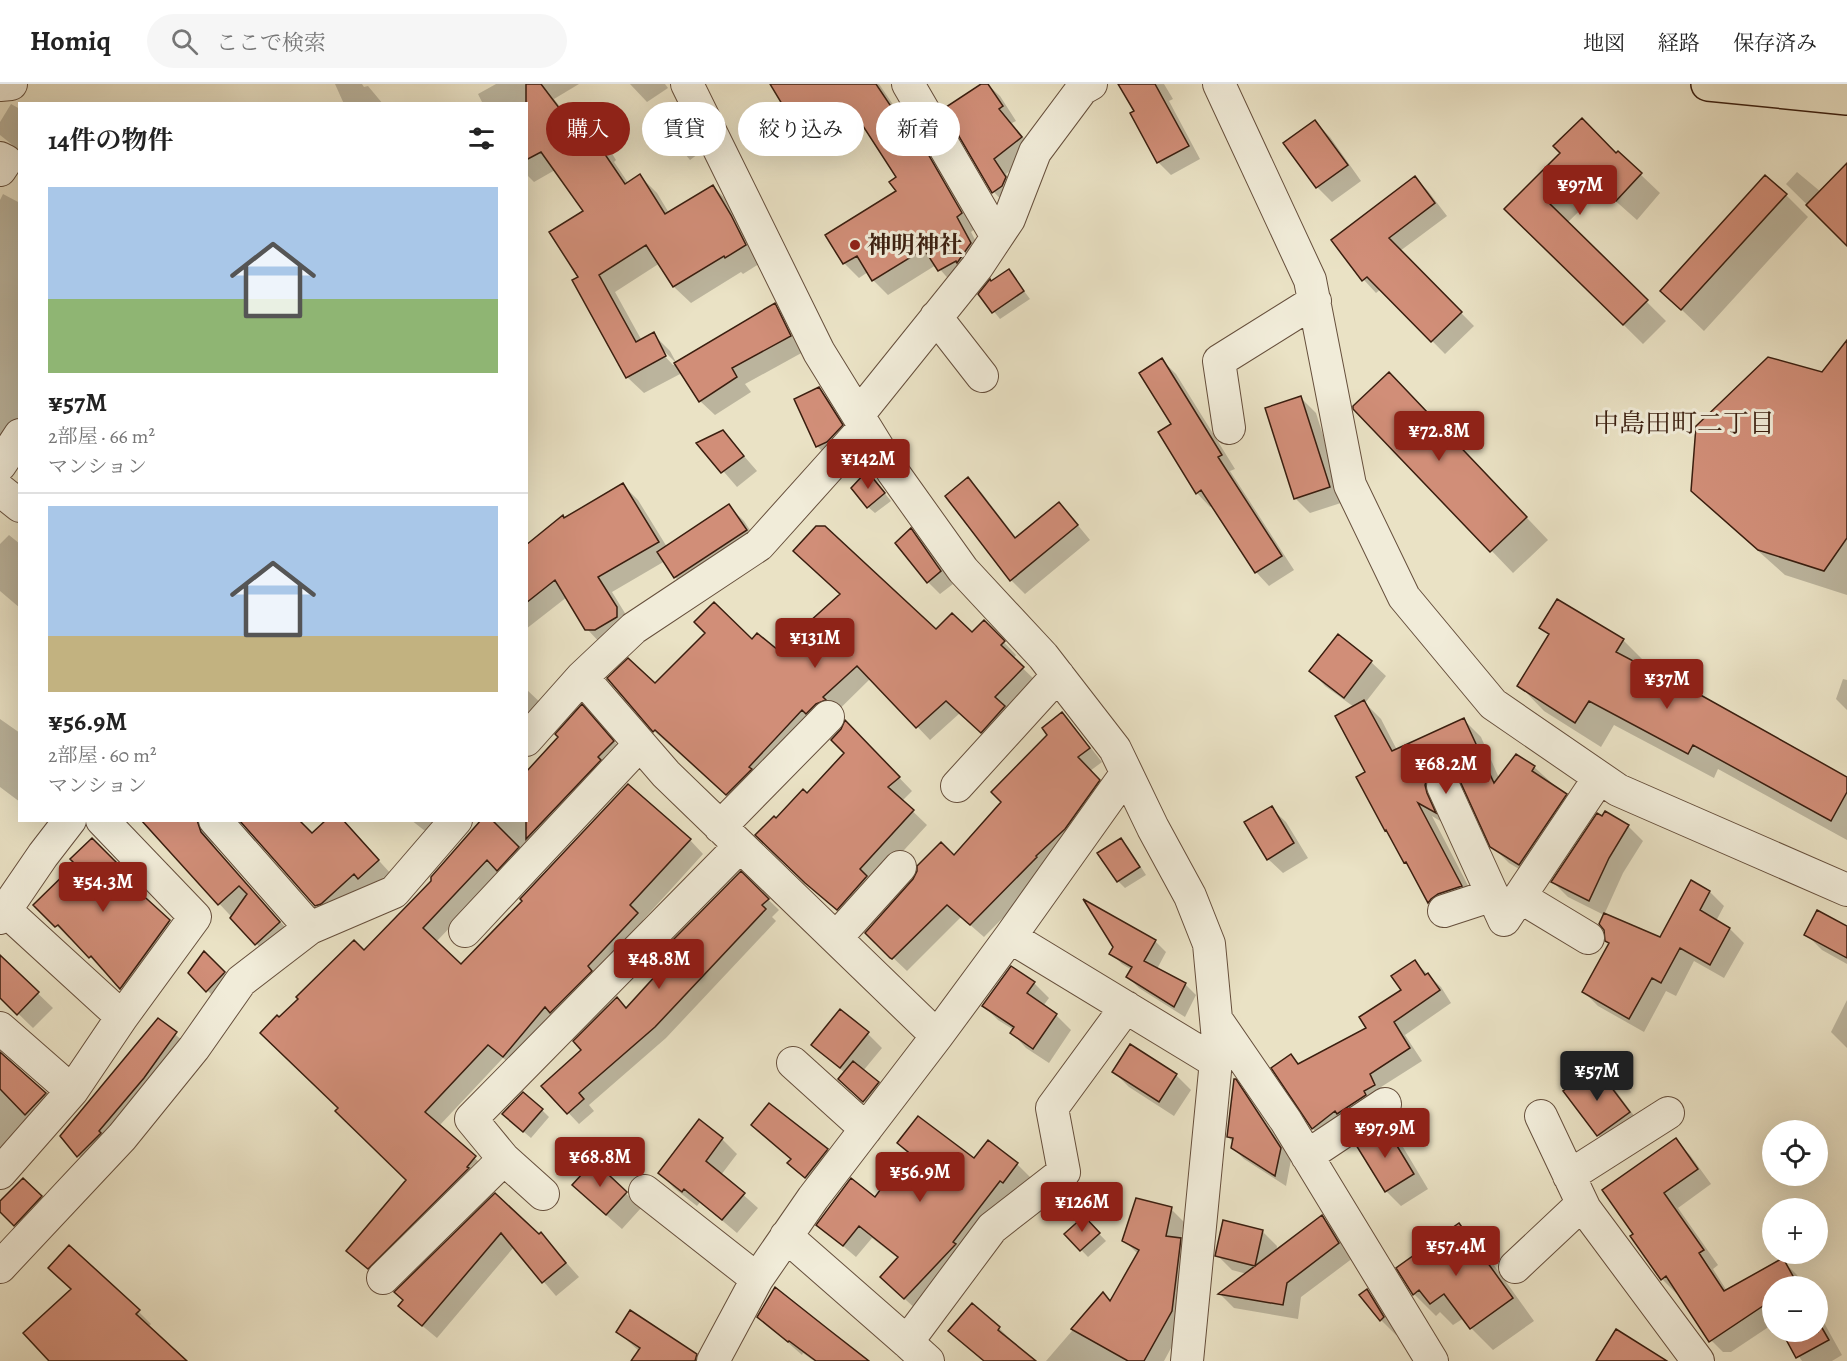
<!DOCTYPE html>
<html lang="ja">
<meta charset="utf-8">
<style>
body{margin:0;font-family:Alegreya,"Noto Serif JP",serif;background:#f6f6f6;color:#222;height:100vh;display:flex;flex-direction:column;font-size:22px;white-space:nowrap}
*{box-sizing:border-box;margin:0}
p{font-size:20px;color:#767676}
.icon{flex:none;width:33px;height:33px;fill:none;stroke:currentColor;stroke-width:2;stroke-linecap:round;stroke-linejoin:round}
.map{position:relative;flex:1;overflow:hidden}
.panel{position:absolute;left:18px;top:18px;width:510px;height:720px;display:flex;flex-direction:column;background:#fff;border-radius:0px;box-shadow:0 6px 24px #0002}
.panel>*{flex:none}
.top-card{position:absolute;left:546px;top:18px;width:570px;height:54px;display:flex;gap:12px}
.buttons{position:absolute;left:1762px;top:1036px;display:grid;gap:12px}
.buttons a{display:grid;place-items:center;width:66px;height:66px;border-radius:50%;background:#fff;box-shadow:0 6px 24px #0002;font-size:30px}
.price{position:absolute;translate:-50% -51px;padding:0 14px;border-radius:6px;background:#8f2418;color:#fff;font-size:20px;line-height:39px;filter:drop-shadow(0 2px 3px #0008)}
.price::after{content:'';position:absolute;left:50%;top:36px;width:18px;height:14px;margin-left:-9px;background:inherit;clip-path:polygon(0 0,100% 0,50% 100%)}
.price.current{background:#222;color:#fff}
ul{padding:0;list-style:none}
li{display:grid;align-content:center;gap:12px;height:318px;padding:0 30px}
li+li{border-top:2px solid #e0e0e0}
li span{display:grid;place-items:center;height:186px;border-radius:0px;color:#555}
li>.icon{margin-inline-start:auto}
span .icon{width:108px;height:108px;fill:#fffc;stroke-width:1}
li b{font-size:26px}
h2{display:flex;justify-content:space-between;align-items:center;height:72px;padding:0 30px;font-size:26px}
.tag{padding:0 21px;border-radius:27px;background:#fff;box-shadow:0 6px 24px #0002;font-size:21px;line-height:54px}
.tag.current{background:#8f2418;color:#fff}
header{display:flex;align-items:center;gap:36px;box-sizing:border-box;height:84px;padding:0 30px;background:#fff;border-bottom:2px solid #e0e0e0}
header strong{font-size:28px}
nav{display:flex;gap:33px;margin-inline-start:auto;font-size:21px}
.search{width:420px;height:54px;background:#f6f6f6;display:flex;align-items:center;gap:15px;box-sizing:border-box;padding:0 21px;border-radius:33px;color:#767676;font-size:22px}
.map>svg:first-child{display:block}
</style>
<header>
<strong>Homiq</strong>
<div class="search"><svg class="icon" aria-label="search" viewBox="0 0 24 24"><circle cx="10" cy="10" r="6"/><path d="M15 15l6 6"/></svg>ここで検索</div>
<nav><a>地図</a><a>経路</a><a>保存済み</a></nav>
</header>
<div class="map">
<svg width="1847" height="1277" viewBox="0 0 1847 1277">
<rect width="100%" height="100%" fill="#eae2c5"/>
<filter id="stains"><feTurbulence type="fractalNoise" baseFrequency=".00333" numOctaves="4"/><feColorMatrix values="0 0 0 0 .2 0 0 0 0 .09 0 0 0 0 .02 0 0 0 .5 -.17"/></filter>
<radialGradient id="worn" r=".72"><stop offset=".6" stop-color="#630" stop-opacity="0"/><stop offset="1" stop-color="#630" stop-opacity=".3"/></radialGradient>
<!-- shadow -->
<path fill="#0003" fill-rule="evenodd" d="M335,0H362L364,3L368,2L383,20H344Z
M496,0H579L554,15L574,41L584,36L601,52L616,76L614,78L629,100L640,92L657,109L669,129L713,102L729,119L762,178L743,190L741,188L691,219L674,203L660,179L615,208L642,257L653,250L670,267L677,280L774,221L789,236L805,267L745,300L751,308L715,331L700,317L682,289L644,309L627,293L580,194L585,127L555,86L534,98L526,90V20H483L478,10ZM662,265L678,281H673L660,267Z
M630,0H665L668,4L647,18Z
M772,0H879L911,47L913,46L928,61L976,144L971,148L985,175L954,201L936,181L888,211L873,196L868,188L859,194L844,179L898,108V94L866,44L859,49L848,37L813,58L799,44Z
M983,0H987L1000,12L1016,37L1012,39L1034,67L1006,90L1019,108L1007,122L994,108L945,25Z
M1120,0H1164L1173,15L1169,17L1200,75L1171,91L1158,78L1136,28Z
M11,20L20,25V67L0,51V38Z
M683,35L690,42L702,67L690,76L666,47Z
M1315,38L1330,53L1361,97L1332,118L1317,103L1285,59Z
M1562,69L1616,71L1640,90L1660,109L1637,136L1602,105L1567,139L1666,237L1643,260L1506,125Z
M1847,81V160L1786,100L1797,88L1821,108Z
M1415,94L1428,107L1447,132L1400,167L1474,242L1445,270L1381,205L1376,209L1364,196L1333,156Z
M3,110L20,119V356L0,383V116Z
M1786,111L1808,133L1704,247L1662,207Z
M1009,187L1030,215L1000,235L980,210Z
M1847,259V511L1785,491L1719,432L1693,406L1822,290Z
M1162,276L1176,290L1235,385L1230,387L1294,486L1269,502L1256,488L1213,421L1210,423L1197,409L1174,340Z
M819,305L834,320L857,356L832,377L817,362Z
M1411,312L1548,456L1513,489L1355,324Z
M1301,314L1316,329L1344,418L1310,429L1295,414Z
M723,348L757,387L737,403L699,359Z
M968,395L981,408L1017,455L1072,434L1090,456L1025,510L1011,496L947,413Z
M874,396L891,417L875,429L868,423Z
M623,401L638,416L667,463L729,422L744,437L760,461L690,508L675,493L665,477L612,508L631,539L602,561L587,545L567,513L526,545V463L565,435Z
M911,446L923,458L953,500L940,510L928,498Z
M9,451L20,460V524L0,507V460Z
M1541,543L1623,556L1648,581L1645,585L1847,694V756L1718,685L1714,694L1614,641L1601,663L1544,627L1519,601L1550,552Z
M936,547L997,551L1016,571L1013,575L1036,597L995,661L960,629L930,656L871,594L740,723L654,647L655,601L752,557L778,568Z
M1338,552L1371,578L1386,592L1365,619L1381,635L1397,666L1464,636L1481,653L1499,694L1516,672L1534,683L1583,727L1537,796L1509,779L1492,762L1464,700L1453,702L1450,743L1432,732L1477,819L1446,835L1430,818L1411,784L1406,778L1386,746L1358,693L1367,689L1354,623L1325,602L1311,587Z
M1843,595L1847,596V626L1836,615Z
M526,605L545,623L526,645Z
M1062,630L1075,644L1102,678L1090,687L1112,710L1049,787L984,853L961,833L907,887L867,849L954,773L1003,718Z
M0,635L20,649V718L0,703Z
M596,636L627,672L502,789L436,858L462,882L690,756L703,770L643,836L650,844L517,986L503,974L439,1042L489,1087L383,1198L348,1166L408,1096L340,1024L279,936L364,868L432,798L483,736H526Z
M859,652L912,707L902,717L927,741L873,800L852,839L821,813L757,751L807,711Z
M1271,724L1286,738L1308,774L1283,789L1268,775Z
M141,736H217L211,745V755L215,764L293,852L270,874Z
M411,736H453L434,754Z
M1628,742L1643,757L1623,789L1604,831L1568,813L1553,798Z
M349,744L392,791L330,835L316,821L312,751Z
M92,756L140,804L136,808L182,850L133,915L104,884L102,886L71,852L69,854L36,821L77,780Z
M1121,756L1128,763L1146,791L1125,804L1118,797Z
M741,789L779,826L772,833L776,837L666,954L589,1021L594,1027L579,1040L543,1002L627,925L680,867Z
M1710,808L1724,822L1716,837L1730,845L1744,859L1724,894L1694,877L1676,912L1666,907L1644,948L1598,922L1584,908L1660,855Z
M1847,844V880L1822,866L1806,850Z
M1155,857L1166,868L1157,885L1185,900L1196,911L1185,933L1139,904L1128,893L1132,886L1122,880L1111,869Z
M204,869L231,896L214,913L190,889Z
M0,873L53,924L33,944L0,912Z
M1415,878L1441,903L1451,919L1405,951L1422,977L1381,1003L1386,1014L1326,1057L1313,1045L1273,984L1291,972L1299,980L1369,945L1403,907Z
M1034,899L1049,914L1043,922L1056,931L1071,946L1049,979L1026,964L1012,949L1014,946L998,936L984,922Z
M1847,916V964L1831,948Z
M158,936L183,957L85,1079L62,1052Z
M868,950L882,964L863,987L885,1006L871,1023L847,1002L845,989L813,961Z
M7,976L59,1024L0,1077V981Z
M1596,985L1610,999L1643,1044L1613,1066L1598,1051L1565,1007Z
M1114,988L1176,991L1191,1006L1174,1032L1129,1003Z
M1235,997L1246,1008L1291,1076L1286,1102L1244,1075L1233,1064L1234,1059L1228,1053Z
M542,1026L549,1033L531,1054L511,1037Z
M753,1041L827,1066L838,1078L817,1105L789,1079L792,1076Z
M1385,1044L1400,1058L1428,1105L1401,1122L1386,1107Z
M722,1055L737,1070L721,1091L758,1124L737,1149L700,1118L697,1122L674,1104L660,1089Z
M1675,1056L1690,1071L1711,1100L1678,1124L1718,1181L1713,1185L1727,1207L1782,1176L1797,1191L1804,1203H1773V1240L1731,1268H1723L1708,1253L1678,1209L1677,1210L1662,1195L1632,1153Z
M989,1058L1017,1080L1030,1093L918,1227L895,1206L899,1175L872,1154L856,1173L818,1141L875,1115L909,1069L974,1077Z
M594,1079L641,1124L622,1145L589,1116Z
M23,1096L55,1128L30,1155L0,1126V1119Z
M495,1111L539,1152L541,1150L579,1193L556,1212L514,1163L437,1254L414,1235Z
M1171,1125L1184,1138L1181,1156L1193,1168L1184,1240L1164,1277H1046L1103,1211L1111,1219L1138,1170L1124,1156Z
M1322,1133L1337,1148L1353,1174L1301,1213L1298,1235L1234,1224L1220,1210L1247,1190L1232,1186L1217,1171L1262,1147L1277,1162L1276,1168Z
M1084,1134L1106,1157L1088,1173L1066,1150Z
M1459,1141L1481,1163L1534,1237L1493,1266L1471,1244L1464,1234L1453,1241L1440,1228L1436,1232L1414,1210Z
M1367,1207L1382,1221L1398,1249L1396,1251L1381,1236Z
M138,1227L151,1240L148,1243L185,1277H51Z
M1818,1228L1842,1271L1832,1277H1802L1783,1248H1818Z
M759,1233L865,1277H814L803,1269L802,1271Z
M999,1244L1012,1257L1011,1259L1033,1277H984L950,1247Z
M618,1248L696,1271L702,1277H633L639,1267Z"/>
<!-- building -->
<path fill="#d18e78" stroke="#3a1e0f" stroke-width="1.5" d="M526,0H541L572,41L585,34L600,59L598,60L625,100L640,90L665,130L713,101L731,131L746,161L725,174L724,172L673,203L646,161L599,191L636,258L654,248L666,272L626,294L572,196L578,193L549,148L583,127L541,68L526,76Z
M770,0H876L908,48L913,44L962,129L957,133L971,159L957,179L956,177L938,187L924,165L872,197L857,172L843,180L825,151L896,107L889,98L896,93L854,28L843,35L835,22L797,45Z
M981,0H988L1003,22L999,25L1022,53L994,75L1006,93L1002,102L992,109L943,25Z
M1118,0H1155L1189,62L1157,79L1130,29L1134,27Z
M683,33L696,60L682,70L664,47Z
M1582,34L1616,69L1618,67L1642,89L1616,117L1582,86L1548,118L1648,216L1623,241L1504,125L1560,69L1553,62Z
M1315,36L1348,81L1316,104L1283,59Z
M1847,79V162L1806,121Z
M1765,91L1787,110L1681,226L1660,207Z
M1415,92L1435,119L1389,154L1462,228L1431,258L1367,193L1362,197L1331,156Z
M1009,185L1024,207L992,229L978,210L990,195L991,197Z
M775,219L791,252L732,284L737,293L699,318L674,279Z
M1847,256V454L1824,487L1758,466L1691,407L1696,342L1768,273L1822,288Z
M1162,274L1222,371L1218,373L1282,472L1255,489L1201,406L1196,410L1158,348L1171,340L1139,289Z
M1389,288L1527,433L1490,468L1353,325V322Z
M819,303L843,341L827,358L816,363L794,315Z
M1301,312L1330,403L1294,415L1265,324Z
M723,346L744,372L721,389L696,359Z
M867,387L885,409L867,424L851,404Z
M968,393L1015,454L1059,418L1078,441L1010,497L945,412Z
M623,399L659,458L598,493L617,523V533L595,546H585L555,496L526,519V461L563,431L564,434Z
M729,420L747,446L674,494L657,468Z
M816,442H825L936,545L952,529L972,548L984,536L1005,557L1001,561L1024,583L995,613L1005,622L981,649L946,617L916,644L857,582L823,613L826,616L816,620L806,630L802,626L749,683L752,685L726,711L655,646L653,648L607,594L628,574L655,599L705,549L694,538L714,518L752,555L757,549L778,566L840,510L793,467Z
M911,444L941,487L927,499L895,459Z
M1557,515L1624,555L1616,568L1696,610L1697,609L1847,693V708L1831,737L1693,661L1688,670L1589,617L1575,639L1517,602L1549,550L1539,544Z
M1338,550L1372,577L1344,614L1309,587Z
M1364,616L1392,667L1464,634L1494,699L1516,670L1535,682L1532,687L1567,710L1519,781L1490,763L1459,695L1454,688L1445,684L1436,685L1428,692L1425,701L1427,709L1436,729L1418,719L1462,802L1438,810L1431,815L1428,819L1406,778L1404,779L1386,746L1385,747L1356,693L1365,688L1335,632Z
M582,620L614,657L598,673L601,676L526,755V688L558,653L555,650Z
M1062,628L1090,664L1078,673L1100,696L1065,745L1036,772L1037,773L970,841L947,821L892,875L890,874L865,849L913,795L917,787V782L941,758L954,771L1001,718L991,708L1047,651L1042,644Z
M845,636L900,693L888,703L914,726L860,785L867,792L837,826L805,799L755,751L774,732L776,734L803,705L807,709L844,669L831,656L841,645Z
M628,700L691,755L630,821L638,829L588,882L592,887L550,929L545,923L503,973L488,961L425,1028L476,1072L467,1083L469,1084L368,1185L346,1167L406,1096L335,1027L338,1024L260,949L277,931L279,933L298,915L296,913L354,856L364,866L431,797V793L481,736H492L519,763L497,787L487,776L423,844L461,880L522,817L520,815Z
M1272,722L1294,759L1267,776L1244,738Z
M1605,727L1629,741L1609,774L1589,817L1551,798L1597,729L1602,732Z
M141,736H197L201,748L280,838L255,861L230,834L247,810L239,802L218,821Z
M239,736H299L312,749L326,736H343L379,776L358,795L354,790L321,820L315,822Z
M92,754L129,791L125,795L170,836L120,905L91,872L89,874L58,841L55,843L33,821L75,780L70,775Z
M1121,754L1140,783L1117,798L1097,769Z
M741,787L769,815L762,821L766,825L655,943L579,1009L584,1015L567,1030L541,1002L581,966L573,957L617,913L626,924L678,867L670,859Z
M1691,796L1710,807L1700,826L1730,844L1710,881L1680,864L1661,899L1652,894L1629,935L1582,908L1609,859L1605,857L1604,846L1599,840L1604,829L1660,853Z
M1083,815L1156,856L1144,877L1186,899L1174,923L1126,893L1132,883L1109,870L1113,863Z
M1817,826L1847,842V874L1804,851Z
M204,867L225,888L206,908L188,889Z
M0,871L39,908L17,931L0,914Z
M1415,876L1425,891L1428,889L1440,906L1394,938L1410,964L1370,990L1375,1001L1364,1007L1366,1011L1337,1030L1335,1027L1312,1045L1271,984L1291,970L1298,980L1366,944L1359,933L1401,906L1391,892Z
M1011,882L1035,898L1027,909L1057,930L1033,965L1010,949L1014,943L982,922Z
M840,925L869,948L840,984L811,961Z
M158,934L177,948L144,994L99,1047L101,1049L77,1073L60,1052Z
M1130,960L1177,990L1159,1018L1112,988Z
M0,968L46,1009L25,1031L0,1005Z
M853,977L879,998L863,1018L838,995Z
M1596,983L1630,1028L1597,1052L1563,1007Z
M1234,995H1236L1281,1064L1275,1092L1231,1064L1233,1054L1227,1053Z
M523,1008L543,1025L523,1048L502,1030Z
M769,1019L828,1065L805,1094L787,1079L791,1075L751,1041Z
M918,1032L974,1074L988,1056L1018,1079L1003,1099L1000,1097L953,1158L956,1160L904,1215L880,1193L898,1173L859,1142L843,1162L816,1141L851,1094L875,1113L908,1068L897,1059Z
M699,1035L723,1054L706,1077L745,1109L722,1136L684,1105L682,1108L658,1089Z
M1385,1042L1414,1090L1385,1108L1356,1061Z
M1676,1054L1698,1085L1664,1109L1704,1166L1699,1169L1724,1207L1783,1174L1799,1203H1773V1232L1766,1220L1709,1258L1666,1192L1661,1196L1630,1152L1633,1150L1602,1106Z
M594,1077L627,1108L606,1131L572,1101Z
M23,1094L42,1112L14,1142L0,1128V1117Z
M495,1109L539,1150L541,1148L566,1179L542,1199L501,1149L422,1242L398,1222L403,1216L394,1208Z
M1136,1114L1172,1123L1166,1152L1181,1154L1172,1227L1144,1277H1128L1071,1245L1103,1208L1110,1217L1139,1166L1122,1157Z
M1322,1131L1339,1159L1287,1199L1283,1221L1218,1210Z
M1084,1132L1100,1149L1080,1167L1064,1150Z
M1223,1136L1263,1146L1255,1182L1215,1172Z
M1459,1139L1513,1214L1470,1245L1444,1210L1430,1220L1419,1206L1413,1211L1396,1184Z
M69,1161L140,1226L136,1230L187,1277H49L23,1249L71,1205L48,1184Z
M775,1203L828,1245L869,1277H816L789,1257L788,1258L757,1233Z
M1367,1205L1384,1233L1380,1237L1359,1211Z
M972,1219L1000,1243L998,1246L1036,1277H984L948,1247Z
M630,1226L697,1270L695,1277H631L640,1264L616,1248Z
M1818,1237L1829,1256L1796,1274L1782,1248H1818Z
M1616,1245L1667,1277H1596Z"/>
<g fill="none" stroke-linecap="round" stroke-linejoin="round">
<defs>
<path id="minor" d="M687,0L819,268L893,388L963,486L1043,572L1115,665L1153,744L1190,812L1209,860L1218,956L1187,1277
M908,0L997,153
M1219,0L1310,196L1350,401L1404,513L1493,620L1618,706L1847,806
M0,1L11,0
M0,74L6,77L0,86
M936,233L982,292
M858,331L977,183L1009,135L1035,68L1082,5L1091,0
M1229,344L1219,277L1315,217
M0,381L20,351
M0,406L20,422
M582,593L666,690L937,952L1010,853L1216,978
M526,656L582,593L634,544L759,461L865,343
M957,702L1058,591
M1443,702L1504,836L1599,694
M215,736L310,844
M720,743L828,633
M1520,813L1588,854
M5,826L122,933
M1444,827L1493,811
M0,834L43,771L70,736
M465,847L640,660
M1010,853L1126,690
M836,854L900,783
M1216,935L1286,1037L1432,1277
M0,944L72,1007
M793,979L866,1045
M1541,1032L1585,1125L1698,1277
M1307,1072L1385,1020
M504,1075L543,1110
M0,1089L72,1007L122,933L195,833L102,736
M1569,1092L1668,1029
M645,1107L757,1195
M786,1152L907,1258L992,1144L1064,1088L1052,1024L1126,923
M0,1183L122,1053L194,964L241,897L310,844L394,808L456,736
M1515,1183L1582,1120
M383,1194L504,1075L471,1035L740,762
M907,1258L928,1277
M713,1277L757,1195L813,1114L937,952"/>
<path id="major" d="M1708,0L1847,14"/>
</defs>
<!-- minor casing -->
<use href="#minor" stroke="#664f3c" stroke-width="34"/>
<!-- major casing -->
<use href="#major" stroke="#3a1e0f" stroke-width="36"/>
<!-- minor -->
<use href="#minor" stroke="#f1ecd9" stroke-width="32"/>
<!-- major -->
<use href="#major" stroke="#eae2c5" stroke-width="33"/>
</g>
<!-- markers -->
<circle fill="#8f2418" stroke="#f1ecd9" stroke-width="2" cx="855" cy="161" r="6"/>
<g text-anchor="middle" stroke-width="6" stroke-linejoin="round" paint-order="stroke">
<!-- poi labels -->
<g font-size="24" font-weight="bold" fill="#3a1e0f" stroke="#f1ecd9" text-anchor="start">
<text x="867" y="169">神明神社</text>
</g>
<!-- neighbourhood labels -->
<g font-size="26" fill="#3a1e0f" stroke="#f1ecd9">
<text x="1684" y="348">中島田町二丁目</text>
</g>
</g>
<rect width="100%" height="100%" filter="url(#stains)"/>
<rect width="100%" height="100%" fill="url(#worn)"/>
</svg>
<div class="buttons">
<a><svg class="icon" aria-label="locate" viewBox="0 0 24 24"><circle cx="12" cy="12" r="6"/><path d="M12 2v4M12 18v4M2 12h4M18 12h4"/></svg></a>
<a>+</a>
<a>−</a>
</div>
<b class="price" style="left:1580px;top:132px">¥97M</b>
<b class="price" style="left:1439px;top:378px">¥72.8M</b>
<b class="price" style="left:868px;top:406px">¥142M</b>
<b class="price" style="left:815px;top:585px">¥131M</b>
<b class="price" style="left:1667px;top:626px">¥37M</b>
<b class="price" style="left:1446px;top:711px">¥68.2M</b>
<b class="price" style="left:103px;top:829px">¥54.3M</b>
<b class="price" style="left:659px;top:906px">¥48.8M</b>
<b class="price current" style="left:1597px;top:1018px">¥57M</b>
<b class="price" style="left:1385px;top:1075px">¥97.9M</b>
<b class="price" style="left:600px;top:1104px">¥68.8M</b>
<b class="price" style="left:920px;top:1119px">¥56.9M</b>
<b class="price" style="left:1082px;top:1149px">¥126M</b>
<b class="price" style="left:1456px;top:1193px">¥57.4M</b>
<div class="top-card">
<a class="tag current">購入</a>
<a class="tag">賃貸</a>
<a class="tag">絞り込み</a>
<a class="tag">新着</a>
</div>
<section class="panel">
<h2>14件の物件<svg class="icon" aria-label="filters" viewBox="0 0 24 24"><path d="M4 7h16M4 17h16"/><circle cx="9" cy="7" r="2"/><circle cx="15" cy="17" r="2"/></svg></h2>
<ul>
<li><span style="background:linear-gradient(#a9c7e8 60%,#8fb573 0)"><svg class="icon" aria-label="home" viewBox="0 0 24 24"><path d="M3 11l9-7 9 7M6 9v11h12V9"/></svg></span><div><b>¥57M</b><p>2部屋 · 66 m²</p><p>マンション</p></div></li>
<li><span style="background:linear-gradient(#a9c7e8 70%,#c2b280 0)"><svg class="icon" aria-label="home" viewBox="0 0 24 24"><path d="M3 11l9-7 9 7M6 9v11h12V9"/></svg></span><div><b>¥56.9M</b><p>2部屋 · 60 m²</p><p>マンション</p></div></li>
</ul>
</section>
</div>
